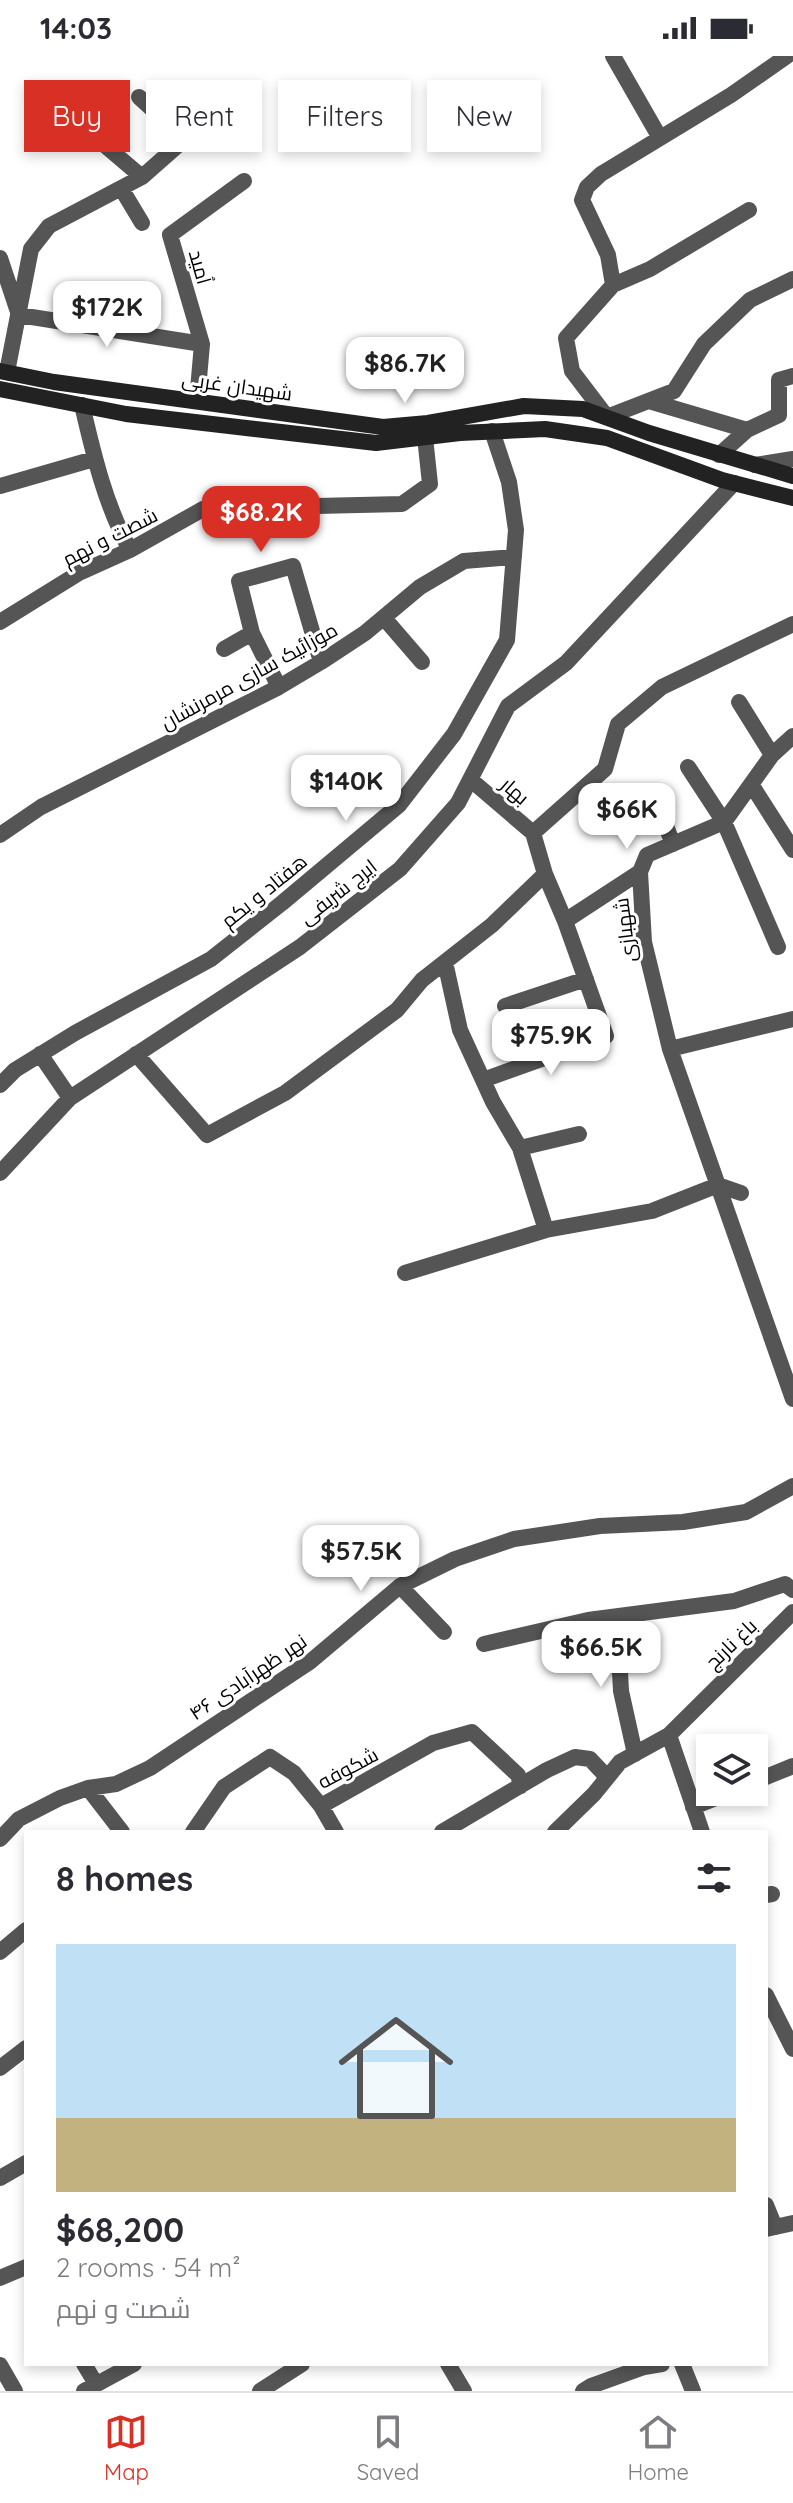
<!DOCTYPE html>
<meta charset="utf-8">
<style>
body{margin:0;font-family:Quicksand,Cairo,sans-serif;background:#f7f7f7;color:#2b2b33;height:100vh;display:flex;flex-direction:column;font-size:30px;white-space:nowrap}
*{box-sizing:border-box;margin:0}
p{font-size:26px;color:#7c7c81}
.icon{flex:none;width:44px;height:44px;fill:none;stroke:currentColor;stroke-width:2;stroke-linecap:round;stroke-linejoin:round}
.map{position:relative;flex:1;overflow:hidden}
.sheet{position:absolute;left:24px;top:1774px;width:744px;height:536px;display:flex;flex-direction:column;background:#fff;border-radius:0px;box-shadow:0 4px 12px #0003}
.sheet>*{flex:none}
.top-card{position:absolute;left:24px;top:24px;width:746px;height:72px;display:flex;gap:16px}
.tools{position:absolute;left:696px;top:1678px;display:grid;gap:16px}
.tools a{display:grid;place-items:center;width:72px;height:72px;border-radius:0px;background:#fff;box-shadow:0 4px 12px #0003;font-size:40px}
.price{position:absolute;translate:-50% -68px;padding:0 18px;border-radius:16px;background:#fff;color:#222;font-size:26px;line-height:52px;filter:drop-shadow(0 2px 4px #0008)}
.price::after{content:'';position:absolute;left:50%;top:48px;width:24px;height:18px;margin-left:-12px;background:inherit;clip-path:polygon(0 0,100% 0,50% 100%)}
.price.selected{background:#d93025;color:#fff}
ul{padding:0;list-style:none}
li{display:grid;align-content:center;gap:16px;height:424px;padding:0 32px}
li span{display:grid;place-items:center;height:248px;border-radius:0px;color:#555}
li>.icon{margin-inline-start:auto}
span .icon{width:144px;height:144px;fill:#fffc;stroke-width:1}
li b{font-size:34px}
h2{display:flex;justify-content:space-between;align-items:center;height:96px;padding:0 32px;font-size:34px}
.tag{padding:0 28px;border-radius:0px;background:#fff;box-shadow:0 4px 12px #0003;font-size:28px;line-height:72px}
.tag.selected{background:#d93025;color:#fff}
.status{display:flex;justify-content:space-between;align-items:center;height:56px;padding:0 40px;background:#fff;direction:ltr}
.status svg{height:22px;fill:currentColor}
.tabs{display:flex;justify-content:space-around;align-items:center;height:112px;border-top:2px solid #e1e1e2;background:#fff;font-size:22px;color:#7c7c81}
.tabs a{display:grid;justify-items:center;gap:4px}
.tabs .selected{color:#d93025}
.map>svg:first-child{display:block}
</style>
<div class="status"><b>14:03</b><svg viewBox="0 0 49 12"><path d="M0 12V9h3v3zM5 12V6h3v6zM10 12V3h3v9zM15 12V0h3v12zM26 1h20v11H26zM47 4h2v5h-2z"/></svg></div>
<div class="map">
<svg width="793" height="2335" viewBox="0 0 793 2335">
<rect width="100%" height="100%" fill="#fff"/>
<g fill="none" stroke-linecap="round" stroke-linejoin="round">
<!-- minor -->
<path stroke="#555" stroke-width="16" d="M613,0L660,82
M787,0L731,39L601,118L587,131L582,144L608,199L613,229L566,282L572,315L607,361L674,335L704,288L750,244L793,223
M139,41L185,83
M81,69L142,121
M121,132L142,167
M0,202L19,259L202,288
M613,229L650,213L749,154
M7,316L31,193L49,170L142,121L185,83L216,41
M197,345L202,288L170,179L244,125
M649,345L747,374
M82,349C94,400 105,448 130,494
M719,399L747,374L779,359V324L793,320
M0,430L94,403
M384,562L422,606
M0,566L79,517L130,494L203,453L234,449L274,451L402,448L430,428L425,381
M224,593L252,577
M279,631L252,577L239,525L293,510L321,606
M739,646L772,699
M793,680L772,699L724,766L647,799L640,816L644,886L670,993L793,1343
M688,711L724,766L778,891
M471,724L533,777
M751,728L793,794
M653,737L673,788
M0,779L41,751L279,631L321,606L365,577L420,531L464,505L514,501
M565,865L640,816
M445,906L460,974L493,1046L520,1092L546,1174
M505,950L586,923
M670,993L793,963
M40,998L70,1042
M136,998L207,1079L285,1037L397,954L422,924L492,869L545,818
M483,1024L606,980L565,865L545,818L533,777L605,713L618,668L662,631L793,568
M0,1029L15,1014L75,977L211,903L282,847L399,749L454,678L507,584L516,474L509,426L492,375
M520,1092L579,1078
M0,1117L70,1042L300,891L400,813L458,747L508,650L566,607L734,427
M405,1217L546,1174L652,1155L718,1129L741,1137
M400,1530L444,1576
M617,1561L621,1635L635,1698
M484,1588L588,1564L734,1545L785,1528L793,1534
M669,1679L702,1776
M754,1726L793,1710
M88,1732L122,1776
M321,1750L336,1776
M693,1751L731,1736
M193,1776L224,1731L270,1701L294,1717L321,1750L433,1687L472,1676L518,1719L521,1730
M442,1776L547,1714L575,1701L590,1703L607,1721
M555,1776L594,1738L620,1706L669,1679L793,1556
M0,1783L19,1763L60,1742L88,1732L116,1728L150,1712L311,1605L400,1530L455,1503L514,1483L600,1470L683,1466L746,1456L793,1430
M766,1839L772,1838
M0,1896L26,1874
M766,1939L793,1993
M0,2012L26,1992
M0,2122L26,2107
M766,2149L775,2171
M766,2173L793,2167
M0,2222L26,2211
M84,2308L96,2328
M448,2308L464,2335
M682,2308L693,2335
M0,2309L15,2335
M84,2335L134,2308
M260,2335L302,2308
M583,2335L591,2330L644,2311L662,2308"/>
<!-- tertiary -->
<path stroke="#555" stroke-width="16" d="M755,409L793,403"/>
<!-- secondary -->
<path stroke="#222" stroke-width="16" d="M0,315L54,326L383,371L428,367L524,350L583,353L649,377L793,420
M0,333L126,358L376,387L460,377L545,373L607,382L722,424L793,442"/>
</g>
<g text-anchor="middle" stroke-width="6" stroke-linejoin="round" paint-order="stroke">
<!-- street labels -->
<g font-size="20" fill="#000" stroke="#fff">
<text transform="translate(200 211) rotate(74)" y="7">اُمید</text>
<text transform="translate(237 330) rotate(8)" y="7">شهیدان غربی</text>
<text transform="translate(110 481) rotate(-27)" y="7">شصت و نهم</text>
<text transform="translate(249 620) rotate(-29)" y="7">موزائیک سازی مرمرنشان</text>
<text transform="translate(515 735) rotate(41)" y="7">بهار</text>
<text transform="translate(264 835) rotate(-39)" y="7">هفتاد و یکم</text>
<text transform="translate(338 836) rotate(-38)" y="7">ایرج شریفی</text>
<text transform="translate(625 874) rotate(-97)" y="7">شهبازی</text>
<text transform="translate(731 1588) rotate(-44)" y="7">باغ نارنج</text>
<text transform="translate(248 1621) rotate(-34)" y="7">نهر ظهرآبادی ۴۶</text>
<text transform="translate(348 1712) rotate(-28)" y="7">شکوفه</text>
</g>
</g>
</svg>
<div class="tools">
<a><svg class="icon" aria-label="layers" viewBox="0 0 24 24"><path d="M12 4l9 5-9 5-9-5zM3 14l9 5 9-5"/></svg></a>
</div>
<b class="price" style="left:107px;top:293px">$172K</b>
<b class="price" style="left:405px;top:349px">$86.7K</b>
<b class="price selected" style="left:261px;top:498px">$68.2K</b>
<b class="price" style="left:346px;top:767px">$140K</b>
<b class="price" style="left:627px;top:795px">$66K</b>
<b class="price" style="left:551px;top:1021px">$75.9K</b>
<b class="price" style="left:361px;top:1537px">$57.5K</b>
<b class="price" style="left:601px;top:1633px">$66.5K</b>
<div class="top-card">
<a class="tag selected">Buy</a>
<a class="tag">Rent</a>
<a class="tag">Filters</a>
<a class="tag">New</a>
</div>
<section class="sheet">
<h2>8 homes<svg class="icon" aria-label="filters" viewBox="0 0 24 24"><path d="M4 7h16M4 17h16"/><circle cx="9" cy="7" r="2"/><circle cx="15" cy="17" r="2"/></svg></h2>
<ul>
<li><span style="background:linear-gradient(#bfe0f5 70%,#c2b280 0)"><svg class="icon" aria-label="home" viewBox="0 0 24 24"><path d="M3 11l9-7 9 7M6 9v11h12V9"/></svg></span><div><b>$68,200</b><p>2 rooms · 54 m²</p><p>شصت و نهم</p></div></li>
</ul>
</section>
</div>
<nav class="tabs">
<a class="selected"><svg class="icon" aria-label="map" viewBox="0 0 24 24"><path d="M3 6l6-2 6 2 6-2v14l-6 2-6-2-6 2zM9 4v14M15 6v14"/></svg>Map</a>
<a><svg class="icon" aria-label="saved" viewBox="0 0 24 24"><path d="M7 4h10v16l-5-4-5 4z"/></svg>Saved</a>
<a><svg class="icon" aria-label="home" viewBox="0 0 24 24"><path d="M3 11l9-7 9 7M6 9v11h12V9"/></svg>Home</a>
</nav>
